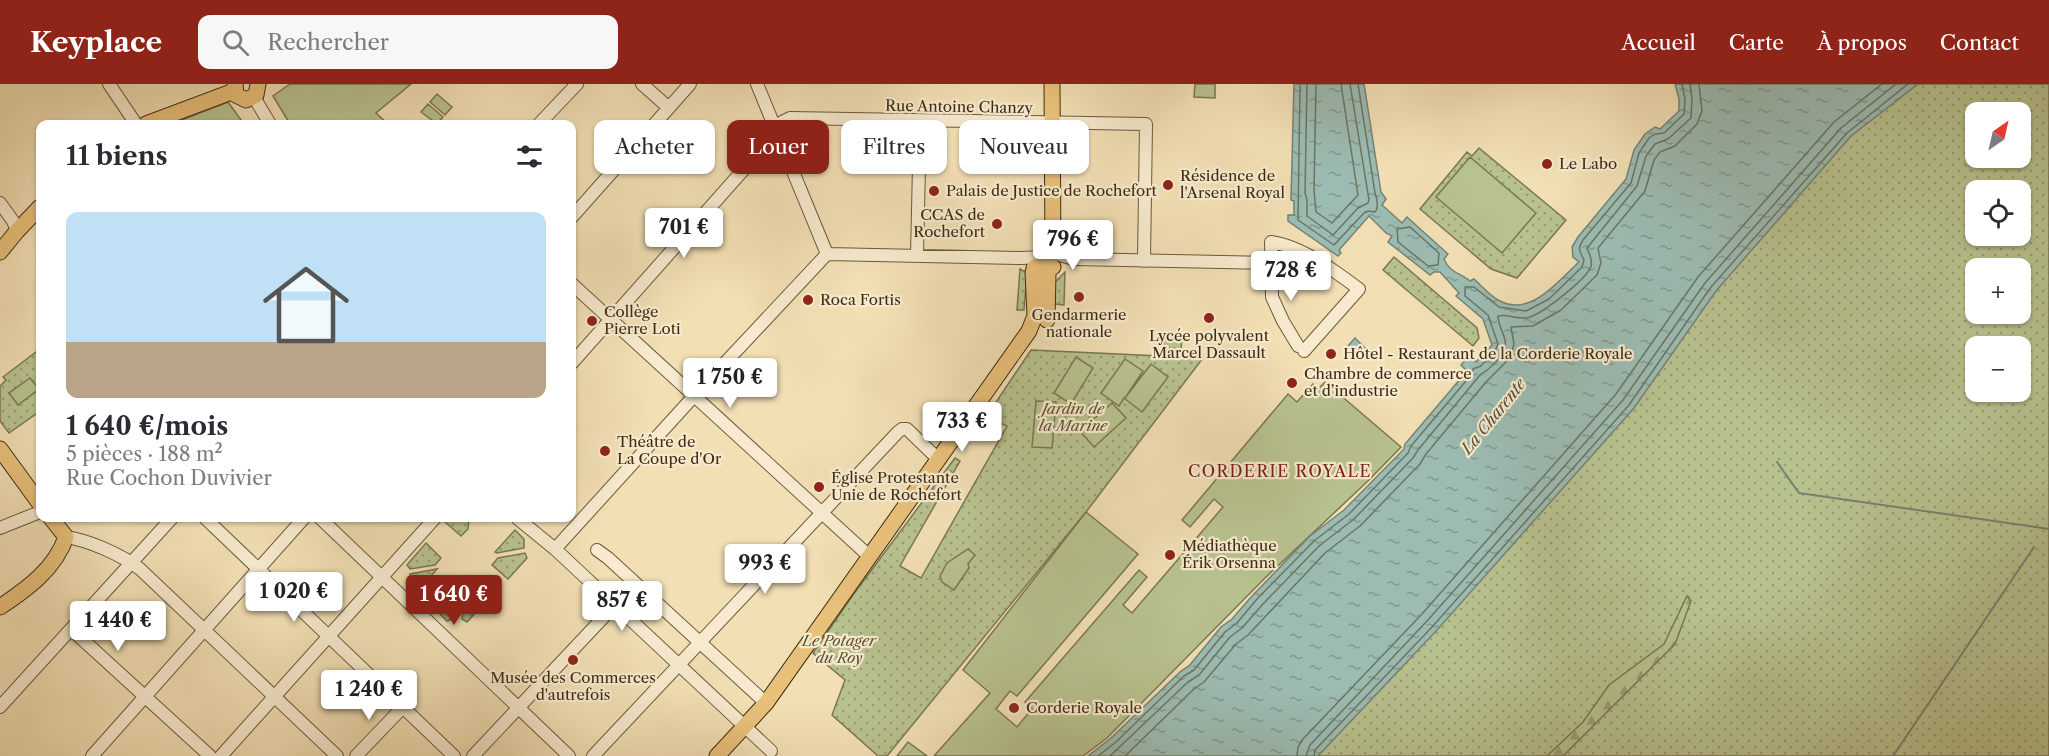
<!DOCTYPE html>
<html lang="fr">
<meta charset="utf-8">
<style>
body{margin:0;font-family:"Libre Caslon Text",serif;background:#f7f7f7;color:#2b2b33;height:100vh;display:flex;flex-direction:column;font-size:22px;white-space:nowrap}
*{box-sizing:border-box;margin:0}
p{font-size:20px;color:#7c7c81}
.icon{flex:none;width:33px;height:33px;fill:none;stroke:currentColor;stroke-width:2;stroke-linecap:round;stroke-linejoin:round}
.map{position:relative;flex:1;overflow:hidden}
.details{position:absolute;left:36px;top:36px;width:540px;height:402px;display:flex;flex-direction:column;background:#fff;border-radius:12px;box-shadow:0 2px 4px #0004}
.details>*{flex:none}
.hud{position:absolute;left:594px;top:36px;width:570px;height:54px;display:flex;gap:12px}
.needle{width:39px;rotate:34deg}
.controls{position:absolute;left:1965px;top:18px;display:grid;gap:12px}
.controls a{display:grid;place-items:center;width:66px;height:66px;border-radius:12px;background:#fff;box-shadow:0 2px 4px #0004;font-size:30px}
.price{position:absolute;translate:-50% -51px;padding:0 14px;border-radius:6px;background:#fff;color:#222;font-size:20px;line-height:39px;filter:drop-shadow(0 2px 3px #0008)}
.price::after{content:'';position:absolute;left:50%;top:36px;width:18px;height:14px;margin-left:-9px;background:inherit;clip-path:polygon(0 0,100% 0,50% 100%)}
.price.active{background:#8f2418;color:#fff}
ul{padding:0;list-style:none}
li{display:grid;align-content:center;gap:12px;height:318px;padding:0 30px}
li+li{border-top:2px solid #e1e1e2}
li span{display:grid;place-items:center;height:186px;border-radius:12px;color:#555}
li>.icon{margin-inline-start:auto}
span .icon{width:108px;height:108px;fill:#fffc;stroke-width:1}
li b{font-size:26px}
h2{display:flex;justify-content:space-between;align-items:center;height:72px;padding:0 30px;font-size:26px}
.chip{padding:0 21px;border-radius:12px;background:#fff;box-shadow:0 2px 4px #0004;font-size:21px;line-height:54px}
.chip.active{background:#8f2418;color:#fff}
header{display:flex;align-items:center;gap:36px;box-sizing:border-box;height:84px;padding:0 30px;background:#8f2418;color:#fff}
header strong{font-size:28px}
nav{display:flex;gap:33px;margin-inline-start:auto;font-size:21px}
.search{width:420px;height:54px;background:#f7f7f7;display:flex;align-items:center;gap:15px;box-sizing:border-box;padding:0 21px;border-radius:12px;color:#7c7c81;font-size:22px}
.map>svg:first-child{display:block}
</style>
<header>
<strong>Keyplace</strong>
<div class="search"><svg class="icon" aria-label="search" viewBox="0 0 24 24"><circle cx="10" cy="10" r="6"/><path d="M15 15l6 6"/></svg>Rechercher</div>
<nav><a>Accueil</a><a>Carte</a><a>À propos</a><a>Contact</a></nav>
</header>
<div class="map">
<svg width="2049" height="672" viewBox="0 0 2049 672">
<defs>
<pattern id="grass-dots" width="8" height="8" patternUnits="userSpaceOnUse" patternTransform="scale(1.5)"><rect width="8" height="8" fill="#b8c28f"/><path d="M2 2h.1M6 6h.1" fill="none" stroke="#979e74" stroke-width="1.8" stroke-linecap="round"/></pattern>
<pattern id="forest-firs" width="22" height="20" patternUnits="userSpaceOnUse" patternTransform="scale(1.5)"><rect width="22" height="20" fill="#b8c28f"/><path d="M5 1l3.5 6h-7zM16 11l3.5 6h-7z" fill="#979e74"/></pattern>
<pattern id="water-ripples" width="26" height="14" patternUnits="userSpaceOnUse" patternTransform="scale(1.5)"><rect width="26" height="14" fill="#9cbcb3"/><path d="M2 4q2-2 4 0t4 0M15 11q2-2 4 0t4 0" fill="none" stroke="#809990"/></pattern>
</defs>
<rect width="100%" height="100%" fill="#f2dfb4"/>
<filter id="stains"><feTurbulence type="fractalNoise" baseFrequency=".00333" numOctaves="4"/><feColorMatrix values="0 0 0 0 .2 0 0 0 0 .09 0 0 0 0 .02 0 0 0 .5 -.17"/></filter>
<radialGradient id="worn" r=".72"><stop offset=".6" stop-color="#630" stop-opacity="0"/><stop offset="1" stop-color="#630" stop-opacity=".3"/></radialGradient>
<!-- grass -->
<path fill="url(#grass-dots)" stroke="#7a7751" stroke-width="1.5" fill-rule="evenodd" d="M1897,0H2049V672H1295L1683,196ZM1976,28H2020V74H1976ZM1976,106H2020V152H1976ZM1976,184H2020V230H1976ZM1976,262H2020V308H1976Z
M1479,64L1566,136L1517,194L1491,185L1420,125L1467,68L1472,72Z
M1394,173L1477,244L1479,254L1473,262L1383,186Z
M1020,185L1027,189L1024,226H1017Z
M1065,188L1064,221L1054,220L1055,198Z
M40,265V327L9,349L0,337V302L6,296L3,293Z
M1031,266L1203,274L1086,428L887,672H878L832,631L845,596L813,569L853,511L955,374L960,377L900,482L921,494L1007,342L986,333Z
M449,434H469L468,445L461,452L445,438Z
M515,446L524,455V464L497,469L495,468Z
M426,459L441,474L435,481L410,485L407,481Z
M525,469L527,474L508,495L492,481L498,474Z
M437,485L417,508L408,500L410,490Z
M472,502L487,516L467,538L462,535L465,509Z
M460,506L457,533L447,537L438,528Z"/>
<!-- forest -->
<path fill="url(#forest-firs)" stroke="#7a7751" stroke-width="1.5" d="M1687,512L1691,517L1675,560L1563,672H1547L1583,638L1609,601L1664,560Z"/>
<!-- park -->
<path fill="#b8c28f" stroke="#7a7751" stroke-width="1.5" d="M290,0H411L376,29L388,40H290L273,12Z
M1195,0H1215V14L1194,13Z
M437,10L452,23L445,31L430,18Z
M228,18L244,40H170L174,39Z
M428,20L443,33L437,40L421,28Z
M1470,73L1536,129L1502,169L1436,113Z
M1164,253H1182L1181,265L1164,264Z
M1076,273L1093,284L1071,320L1054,309Z
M1125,275L1143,287L1125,314L1151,280L1168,293L1142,328L1124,314L1119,322L1101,309Z
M30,294L39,305L18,321L9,309Z
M1325,298L1401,363L1369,396L1265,494L1107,654L1083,672H934L990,609L963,586L1086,428L1138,470L1017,612L1010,607L996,625L1017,643L1032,625L1025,618L1139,486L1147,493L1123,521L1132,529L1223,423L1214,415L1190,443L1182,436L1288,310L1297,318L1313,300L1319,304Z
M1036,317L1056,318L1052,364L1032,363Z
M1112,319L1126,334L1094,363L1080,347Z
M968,465L975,471L968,480L969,484L954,506L942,498L940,492L947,479Z
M908,658L927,672H897Z"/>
<!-- water -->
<path fill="url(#water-ripples)" stroke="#768273" stroke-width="1.5" d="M1294,0H1364L1381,108L1386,115L1382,121L1402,139L1407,133L1448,170L1444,175C1449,188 1460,189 1470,197L1474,195C1482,202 1490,212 1500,217C1531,233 1558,197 1579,178L1573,173L1572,163L1578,153L1626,95L1634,66L1645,50L1655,43L1660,45L1679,27V15L1675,0H1918L1851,52L1716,207L1634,324L1437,546L1318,672H1088L1111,654L1181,587L1189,582L1221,543L1232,535L1252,512L1310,452L1344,426L1404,365L1405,360L1467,287L1461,281L1469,272L1476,278L1492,261L1483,235L1456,212L1459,209L1440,188H1434L1430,191L1388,158L1392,152L1386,149L1369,132L1339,166L1341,169L1338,172L1288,137V131H1294V117L1291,116Z
M1355,254L1366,265L1360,272L1348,262Z"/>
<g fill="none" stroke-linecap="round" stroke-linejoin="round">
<!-- shore -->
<path stroke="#6c7463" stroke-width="1.5" d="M1300,0L1298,136L1334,161L1364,129L1368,127L1375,128C1379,124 1377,114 1375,109L1358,0
M1307,0L1305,109L1307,116V132L1333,151L1358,124L1368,119L1369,116L1350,0
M1316,0L1314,106L1316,128L1332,139L1358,111L1341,0
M1410,143L1439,169L1438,181L1428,182L1398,158L1397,145Z
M1098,672L1116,658L1184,592L1194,586L1225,548L1237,539L1257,515L1314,457L1349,430L1408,369L1411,362L1471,291L1473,285L1481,282L1496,265L1498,260L1488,231L1465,212V203H1474L1499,223L1526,227L1549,215L1582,183L1584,176C1580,167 1577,166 1583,156L1631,99L1639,69L1649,54L1655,50L1664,49L1684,30L1685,15L1682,0
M1110,672L1188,598L1199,591L1230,553L1242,544L1263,520L1319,462L1354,435L1413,374L1418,366L1480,291C1490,285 1508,269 1505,256C1503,248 1498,240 1498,232C1507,230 1516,235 1526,234C1539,233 1588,194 1591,182C1593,175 1589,170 1587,164L1637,102L1646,72L1655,60L1668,55L1691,34L1692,15L1690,0
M1125,672L1194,605L1204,598L1236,560L1248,551L1325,469L1360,442L1420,380L1426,370L1486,298L1510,274L1514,260L1511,243L1533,242L1561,226L1597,191L1601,179L1598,164L1645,107L1654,76L1660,68L1675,62L1697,40L1702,27L1699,0
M1297,672L1298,663L1303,655L1421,531L1616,310L1698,193L1834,38L1882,0
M1306,672L1310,661L1427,537L1623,316L1705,199L1841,44L1896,0
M1314,672L1315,666L1433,542L1629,321L1711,203L1847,49L1908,0"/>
<!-- stream -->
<path stroke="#768273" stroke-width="2" d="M1777,378L1799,409L2049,445
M1893,672L2034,463"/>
<defs>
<path id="minor" d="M109,0L136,40
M642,0L669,24
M757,0L827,170
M254,13L270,40
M539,40L577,0
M774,42L790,34L1146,40L1144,177
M0,119L13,137L17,147
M572,133L690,0
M827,170L1020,174L1047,173
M1056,170L1074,175L1271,179
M917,171L920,38
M572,200L869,472
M1298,262L1283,237L1272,213L1271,158C1301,162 1335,187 1359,205L1304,267
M572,279L769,57L777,50
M205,434L454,672
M320,434L569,672
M517,434L555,465L771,667
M0,444L40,428
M66,453C88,456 122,471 140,485L337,672
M555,465L694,312L827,170
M597,466L608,474L766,619
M71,545L210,672
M0,623L172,434
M92,672L304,434
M221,672L435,434
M356,672L403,623
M473,672L615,521
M593,672L898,348L902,345H907L938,375"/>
<path id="major" d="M235,0L236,11L246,16L256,11L258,0
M1052,0L1053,169
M146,40L234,7
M0,168L17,147L40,123
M1048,186L1045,182L1039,181L1034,184V190L1039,195C1045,195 1048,192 1048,186L1053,183
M1033,188L1035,232
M1047,236L1048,189
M0,365L40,420
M0,523C27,505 55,485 66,453L51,434
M717,672L766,619L1029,247L1034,234"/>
</defs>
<!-- minor casing -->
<use href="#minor" stroke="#6a593b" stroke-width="14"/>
<!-- major casing -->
<use href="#major" stroke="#3d2c13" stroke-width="17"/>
<!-- minor -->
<use href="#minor" stroke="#f7eace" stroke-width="12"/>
<!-- major -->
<use href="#major" stroke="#e9c07a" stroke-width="15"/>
</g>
<!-- markers -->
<g fill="#8f2418" stroke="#f7eace" stroke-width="2">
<circle cx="1547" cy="80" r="6"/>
<circle cx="1168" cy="101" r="6"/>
<circle cx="934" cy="107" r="6"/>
<circle cx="997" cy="140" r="6"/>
<circle cx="1079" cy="213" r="6"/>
<circle cx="808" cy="216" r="6"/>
<circle cx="1209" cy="234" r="6"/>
<circle cx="592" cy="237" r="6"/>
<circle cx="1331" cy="270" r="6"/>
<circle cx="1292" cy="299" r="6"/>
<circle cx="605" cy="367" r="6"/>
<circle cx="819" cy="403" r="6"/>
<circle cx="1170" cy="471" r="6"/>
<circle cx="573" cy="576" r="6"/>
<circle cx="1014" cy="624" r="6"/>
</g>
<g text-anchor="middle" stroke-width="4.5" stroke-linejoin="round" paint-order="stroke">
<!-- street labels -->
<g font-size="15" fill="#3d2c13" stroke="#f7eace">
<text transform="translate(959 23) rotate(1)" y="5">Rue Antoine Chanzy</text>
</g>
<!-- poi labels -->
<g font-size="15" fill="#3d2c13" stroke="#f7eace" text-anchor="start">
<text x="1559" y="85">Le Labo</text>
<text x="1180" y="97">Résidence de<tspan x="1180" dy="17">l'Arsenal Royal</tspan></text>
<text x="946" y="112">Palais de Justice de Rochefort</text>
<text x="985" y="136" text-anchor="end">CCAS de<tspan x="985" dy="17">Rochefort</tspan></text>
<text x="820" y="221">Roca Fortis</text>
<text x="604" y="233">Collège<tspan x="604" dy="17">Pierre Loti</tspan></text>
<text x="1079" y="236" text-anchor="middle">Gendarmerie<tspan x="1079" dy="17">nationale</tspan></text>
<text x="1209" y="257" text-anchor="middle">Lycée polyvalent<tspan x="1209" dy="17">Marcel Dassault</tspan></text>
<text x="1343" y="275">Hôtel - Restaurant de la Corderie Royale</text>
<text x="1304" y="295">Chambre de commerce<tspan x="1304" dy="17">et d’industrie</tspan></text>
<text x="617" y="363">Théâtre de<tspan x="617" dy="17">La Coupe d'Or</tspan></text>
<text x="831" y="399">Église Protestante<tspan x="831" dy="17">Unie de Rochefort</tspan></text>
<text x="1182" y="467">Médiathèque<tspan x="1182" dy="17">Érik Orsenna</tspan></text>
<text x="573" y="599" text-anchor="middle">Musée des Commerces<tspan x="573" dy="17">d'autrefois</tspan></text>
<text x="1026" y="629">Corderie Royale</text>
</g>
<!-- park labels -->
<g font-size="15" font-style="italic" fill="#5c5232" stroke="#f7eace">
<text x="1073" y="330">Jardin de<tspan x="1073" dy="17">la Marine</tspan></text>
<text x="839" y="562">Le Potager<tspan x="839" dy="17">du Roy</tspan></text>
</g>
<!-- water labels -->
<g font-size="16" font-style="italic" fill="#55503b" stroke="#f7eace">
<text transform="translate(1493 332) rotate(-51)" y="6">La Charente</text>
</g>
<!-- neighbourhood labels -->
<g font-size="16" letter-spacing="1.5" fill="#7a1f14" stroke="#f7eace">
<text x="1280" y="393">CORDERIE ROYALE</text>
</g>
</g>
<rect width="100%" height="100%" filter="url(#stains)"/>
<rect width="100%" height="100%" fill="url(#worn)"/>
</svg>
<div class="controls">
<a><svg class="needle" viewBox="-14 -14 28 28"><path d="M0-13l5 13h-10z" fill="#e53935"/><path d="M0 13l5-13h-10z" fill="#7c7c81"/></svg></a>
<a><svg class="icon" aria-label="locate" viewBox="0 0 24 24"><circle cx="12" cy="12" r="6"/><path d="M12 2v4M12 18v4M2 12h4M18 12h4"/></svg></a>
<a>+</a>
<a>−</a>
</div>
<b class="price" style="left:684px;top:175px">701 €</b>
<b class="price" style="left:1073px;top:187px">796 €</b>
<b class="price" style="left:1291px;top:218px">728 €</b>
<b class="price" style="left:730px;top:325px">1 750 €</b>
<b class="price" style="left:962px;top:369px">733 €</b>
<b class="price" style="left:765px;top:511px">993 €</b>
<b class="price" style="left:294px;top:539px">1 020 €</b>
<b class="price active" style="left:454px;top:542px">1 640 €</b>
<b class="price" style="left:622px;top:548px">857 €</b>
<b class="price" style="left:118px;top:568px">1 440 €</b>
<b class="price" style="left:369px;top:637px">1 240 €</b>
<div class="hud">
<a class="chip">Acheter</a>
<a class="chip active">Louer</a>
<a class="chip">Filtres</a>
<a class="chip">Nouveau</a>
</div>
<section class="details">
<h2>11 biens<svg class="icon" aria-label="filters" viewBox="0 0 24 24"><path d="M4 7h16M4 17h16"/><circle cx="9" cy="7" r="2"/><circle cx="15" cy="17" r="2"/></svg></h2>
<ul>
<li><span style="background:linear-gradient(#bfe0f5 70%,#b9a48a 0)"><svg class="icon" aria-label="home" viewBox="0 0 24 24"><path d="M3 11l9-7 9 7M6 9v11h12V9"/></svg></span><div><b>1 640 €/mois</b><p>5 pièces · 188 m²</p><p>Rue Cochon Duvivier</p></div></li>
</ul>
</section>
</div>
